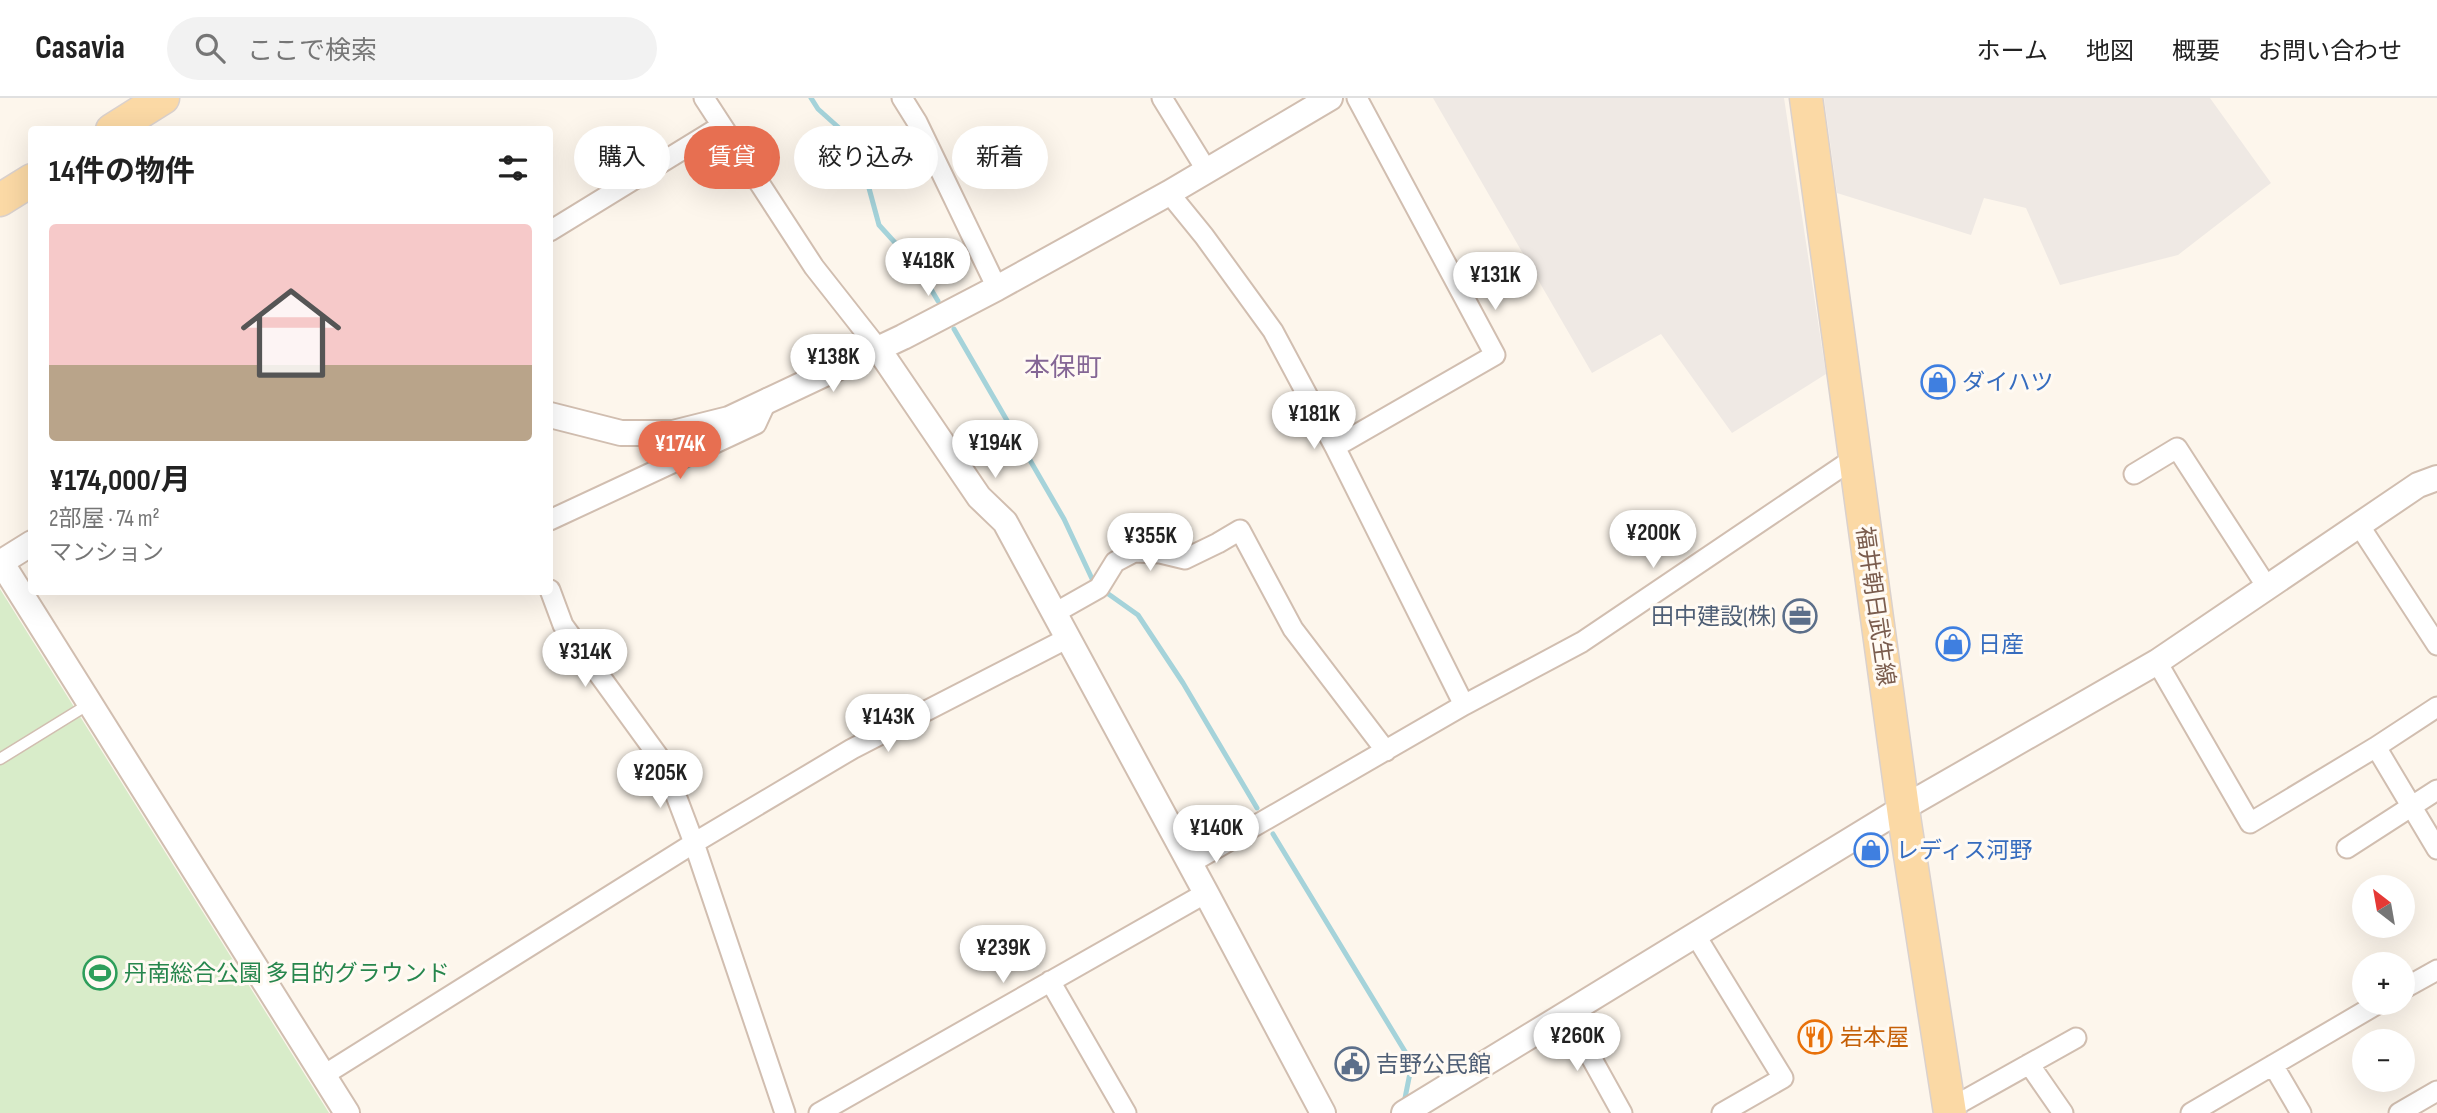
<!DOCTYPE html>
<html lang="ja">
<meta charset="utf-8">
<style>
body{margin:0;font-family:"Sofia Sans Condensed","Noto Sans JP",sans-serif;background:#f2f2f2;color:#222;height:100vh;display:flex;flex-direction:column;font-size:26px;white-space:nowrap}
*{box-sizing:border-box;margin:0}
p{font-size:23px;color:#767676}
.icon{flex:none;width:38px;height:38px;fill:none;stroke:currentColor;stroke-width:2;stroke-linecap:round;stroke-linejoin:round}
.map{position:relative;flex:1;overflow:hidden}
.panel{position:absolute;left:28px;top:28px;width:525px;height:469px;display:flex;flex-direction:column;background:#fff;border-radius:7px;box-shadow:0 7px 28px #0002}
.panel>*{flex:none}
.hud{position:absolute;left:574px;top:28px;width:665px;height:63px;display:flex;gap:14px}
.needle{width:46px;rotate:329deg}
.buttons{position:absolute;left:2352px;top:777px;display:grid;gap:14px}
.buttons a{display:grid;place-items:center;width:63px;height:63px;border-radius:50%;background:#fff;box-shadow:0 7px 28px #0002;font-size:35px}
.price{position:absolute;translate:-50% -60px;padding:0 16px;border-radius:24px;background:#fff;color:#222;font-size:23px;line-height:46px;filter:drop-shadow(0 2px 4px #0008)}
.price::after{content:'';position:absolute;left:50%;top:42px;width:21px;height:16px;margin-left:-10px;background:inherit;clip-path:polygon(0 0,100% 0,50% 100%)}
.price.active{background:#e76f51;color:#fff}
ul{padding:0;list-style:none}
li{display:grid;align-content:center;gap:14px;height:371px;padding:0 21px}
li span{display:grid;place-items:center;height:217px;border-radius:7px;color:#555}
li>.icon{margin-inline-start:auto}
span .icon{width:126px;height:126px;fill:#fffc;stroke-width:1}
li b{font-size:30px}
h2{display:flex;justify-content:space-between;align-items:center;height:84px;padding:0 21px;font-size:30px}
.chip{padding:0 24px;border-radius:32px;background:#fff;box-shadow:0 7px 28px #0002;font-size:24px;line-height:63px}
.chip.active{background:#e76f51;color:#fff}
header{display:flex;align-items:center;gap:42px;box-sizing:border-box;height:98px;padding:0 35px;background:#fff;border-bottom:2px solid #e0e0e0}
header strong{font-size:33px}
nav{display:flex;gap:38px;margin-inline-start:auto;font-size:24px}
.search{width:490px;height:63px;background:#f2f2f2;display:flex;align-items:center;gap:18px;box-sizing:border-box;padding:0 24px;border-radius:38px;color:#767676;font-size:26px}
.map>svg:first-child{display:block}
</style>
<header>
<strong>Casavia</strong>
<div class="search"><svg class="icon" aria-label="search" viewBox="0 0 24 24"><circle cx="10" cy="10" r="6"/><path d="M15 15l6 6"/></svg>ここで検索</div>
<nav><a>ホーム</a><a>地図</a><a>概要</a><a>お問い合わせ</a></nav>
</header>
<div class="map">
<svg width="2437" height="1015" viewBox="0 0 2437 1015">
<rect width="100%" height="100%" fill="#fdf6ec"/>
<!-- industrial -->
<path fill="#efe9e4" d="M1433,0H1784L1826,276L1732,335L1661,236L1592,275Z
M1824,0H2210L2271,85L2178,157L2060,187L2026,110L1984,100L1971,137L1837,95Z"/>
<!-- green -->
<path fill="#d8ecc9" d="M0,491L329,1015H0Z"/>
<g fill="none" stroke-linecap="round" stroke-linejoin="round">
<!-- stream -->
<path stroke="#a5d3da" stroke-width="5" d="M811,0L818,11L857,46L879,127L919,171L938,203
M954,231L1064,421L1094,485
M1107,495L1138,517L1183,585L1257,710
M1273,736L1412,965L1404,1005"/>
<defs>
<path id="service" d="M0,661L89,606"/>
<path id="minor" d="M704,0L814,169L877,249
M902,0L917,24L997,190
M1162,0L1207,73
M1169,95L1204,138L1273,233L1335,349L1464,607
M550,133L721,28
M1335,349L1495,257L1357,0
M2134,376L2177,350L2267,489
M550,422L756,326L768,300
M2359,427L2437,547
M550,492L563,527L664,666L694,745L785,1015
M1053,516L1099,490L1115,464L1134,454L1160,455L1185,461L1218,445L1240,432L1293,531L1386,653
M2157,564L2250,725L2376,649L2437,751
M2376,649L2437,609
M2347,750L2437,692
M1189,766L1464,607L1582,544L1856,359
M1696,838L1783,980L1722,1015
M1050,883L1126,1015
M2403,891L2437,872
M1567,916L1622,1015
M2029,966L2063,1015
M2273,967L2301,1015
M324,977L694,745L852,651L1066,541
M1949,1011L2076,940
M819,1015L1206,795
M2191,1015L2379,905
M2399,1015L2437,993"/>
<path id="tertiary" d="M877,249L979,399L1005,424L1206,795L1323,1015
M550,317L621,335H673L729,321L903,239L997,190L1169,95L1330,0
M1,464L347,1015
M0,465L32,445
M1404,1015L1903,710L2157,564L2418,387L2437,380"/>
<path id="primary" d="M1806,0L1905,725L1950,1015
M112,32L163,0
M0,102L32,82"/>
</defs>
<!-- service casing -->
<use href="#service" stroke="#d1beb0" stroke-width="13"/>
<!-- minor casing -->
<use href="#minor" stroke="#d1beb0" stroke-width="23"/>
<!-- tertiary casing -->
<use href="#tertiary" stroke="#d1beb0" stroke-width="28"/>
<!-- primary casing -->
<use href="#primary" stroke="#dad1cd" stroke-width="35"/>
<!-- service -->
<use href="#service" stroke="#fff" stroke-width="10"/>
<!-- minor -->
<use href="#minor" stroke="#fff" stroke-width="19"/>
<!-- tertiary -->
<use href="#tertiary" stroke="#fff" stroke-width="24"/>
<!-- primary -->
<use href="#primary" stroke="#fbd9a5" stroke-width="32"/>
</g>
<!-- icons -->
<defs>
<symbol id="shop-ring" viewBox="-11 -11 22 22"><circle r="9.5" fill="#fffaf3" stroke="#3f7fe0" stroke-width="1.5"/><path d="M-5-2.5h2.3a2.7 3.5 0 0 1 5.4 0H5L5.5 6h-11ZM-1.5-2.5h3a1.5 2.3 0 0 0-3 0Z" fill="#3f7fe0"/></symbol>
<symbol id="office-ring" viewBox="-11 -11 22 22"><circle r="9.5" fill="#fffaf3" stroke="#5c6f8a" stroke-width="1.5"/><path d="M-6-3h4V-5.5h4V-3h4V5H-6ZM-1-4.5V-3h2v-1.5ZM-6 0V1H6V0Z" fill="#5c6f8a"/></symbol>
<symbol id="stadium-ring" viewBox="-11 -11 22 22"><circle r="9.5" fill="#fffaf3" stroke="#2e9e5b" stroke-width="1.5"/><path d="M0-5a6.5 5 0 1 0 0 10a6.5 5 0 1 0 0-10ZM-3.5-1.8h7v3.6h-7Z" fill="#2e9e5b"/></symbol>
<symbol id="restaurant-ring" viewBox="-11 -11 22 22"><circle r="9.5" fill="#fffaf3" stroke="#e8710a" stroke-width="1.5"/><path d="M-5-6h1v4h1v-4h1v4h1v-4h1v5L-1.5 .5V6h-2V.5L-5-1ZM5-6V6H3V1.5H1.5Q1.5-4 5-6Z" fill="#e8710a"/></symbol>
<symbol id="civic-ring" viewBox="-11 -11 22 22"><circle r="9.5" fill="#fffaf3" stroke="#5c6f8a" stroke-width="1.5"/><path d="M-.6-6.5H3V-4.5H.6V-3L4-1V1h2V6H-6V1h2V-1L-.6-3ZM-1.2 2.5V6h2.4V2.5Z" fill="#5c6f8a"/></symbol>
</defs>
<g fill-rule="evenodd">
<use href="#shop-ring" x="1919" y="265" width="38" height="38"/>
<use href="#office-ring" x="1781" y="499" width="38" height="38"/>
<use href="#shop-ring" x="1934" y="527" width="38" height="38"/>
<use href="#shop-ring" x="1852" y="733" width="38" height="38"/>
<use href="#stadium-ring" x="81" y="856" width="38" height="38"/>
<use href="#restaurant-ring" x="1796" y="920" width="38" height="38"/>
<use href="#civic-ring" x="1333" y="947" width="38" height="38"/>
</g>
<g text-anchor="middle" stroke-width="6" stroke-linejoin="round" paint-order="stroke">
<!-- shop labels -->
<g font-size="23" fill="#366cbe" stroke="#fffaf3" text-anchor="start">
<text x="1962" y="292">ダイハツ</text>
<text x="1978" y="554">日産</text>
<text x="1896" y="760">レディス河野</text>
</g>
<!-- street labels -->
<g font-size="23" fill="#7a5c4d" stroke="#fffaf3">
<text transform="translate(1876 508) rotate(82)" y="8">福井朝日武生線</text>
</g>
<!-- service labels -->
<g font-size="23" fill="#4e5e75" stroke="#fffaf3" text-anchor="end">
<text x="1776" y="526">田中建設(株)</text>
<text x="1376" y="974" text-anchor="start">吉野公民館</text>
</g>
<!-- leisure labels -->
<g font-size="23" fill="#27864d" stroke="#fffaf3" text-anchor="start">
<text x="124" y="883">丹南総合公園 多目的グラウンド</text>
</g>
<!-- food labels -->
<g font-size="23" fill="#c56008" stroke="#fffaf3" text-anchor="start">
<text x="1840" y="947">岩本屋</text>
</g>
<!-- quarter labels -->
<g font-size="26" fill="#846695" stroke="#fffaf3">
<text x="1063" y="278">本保町</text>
</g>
</g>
</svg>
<div class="buttons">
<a><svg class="needle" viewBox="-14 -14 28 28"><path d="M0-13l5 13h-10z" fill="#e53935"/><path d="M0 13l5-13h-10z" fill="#767676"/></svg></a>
<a>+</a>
<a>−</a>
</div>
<b class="price" style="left:928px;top:200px">¥418K</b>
<b class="price" style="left:1495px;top:214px">¥131K</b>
<b class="price" style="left:833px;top:296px">¥138K</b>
<b class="price" style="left:1314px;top:353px">¥181K</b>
<b class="price" style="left:995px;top:382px">¥194K</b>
<b class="price active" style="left:680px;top:383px">¥174K</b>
<b class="price" style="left:1653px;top:472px">¥200K</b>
<b class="price" style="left:1150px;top:475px">¥355K</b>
<b class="price" style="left:585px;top:591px">¥314K</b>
<b class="price" style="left:888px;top:656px">¥143K</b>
<b class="price" style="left:660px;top:712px">¥205K</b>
<b class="price" style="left:1216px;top:767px">¥140K</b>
<b class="price" style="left:1003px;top:887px">¥239K</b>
<b class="price" style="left:1577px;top:975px">¥260K</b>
<div class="hud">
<a class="chip">購入</a>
<a class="chip active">賃貸</a>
<a class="chip">絞り込み</a>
<a class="chip">新着</a>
</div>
<section class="panel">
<h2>14件の物件<svg class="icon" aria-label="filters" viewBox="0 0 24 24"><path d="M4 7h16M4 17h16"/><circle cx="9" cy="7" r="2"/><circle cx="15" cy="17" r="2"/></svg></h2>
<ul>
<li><span style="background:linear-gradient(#f6c9c9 65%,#b9a48a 0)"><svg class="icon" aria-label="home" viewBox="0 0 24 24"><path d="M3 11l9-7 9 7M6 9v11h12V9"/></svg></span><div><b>¥174,000/月</b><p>2部屋 · 74 m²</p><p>マンション</p></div></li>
</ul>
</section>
</div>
